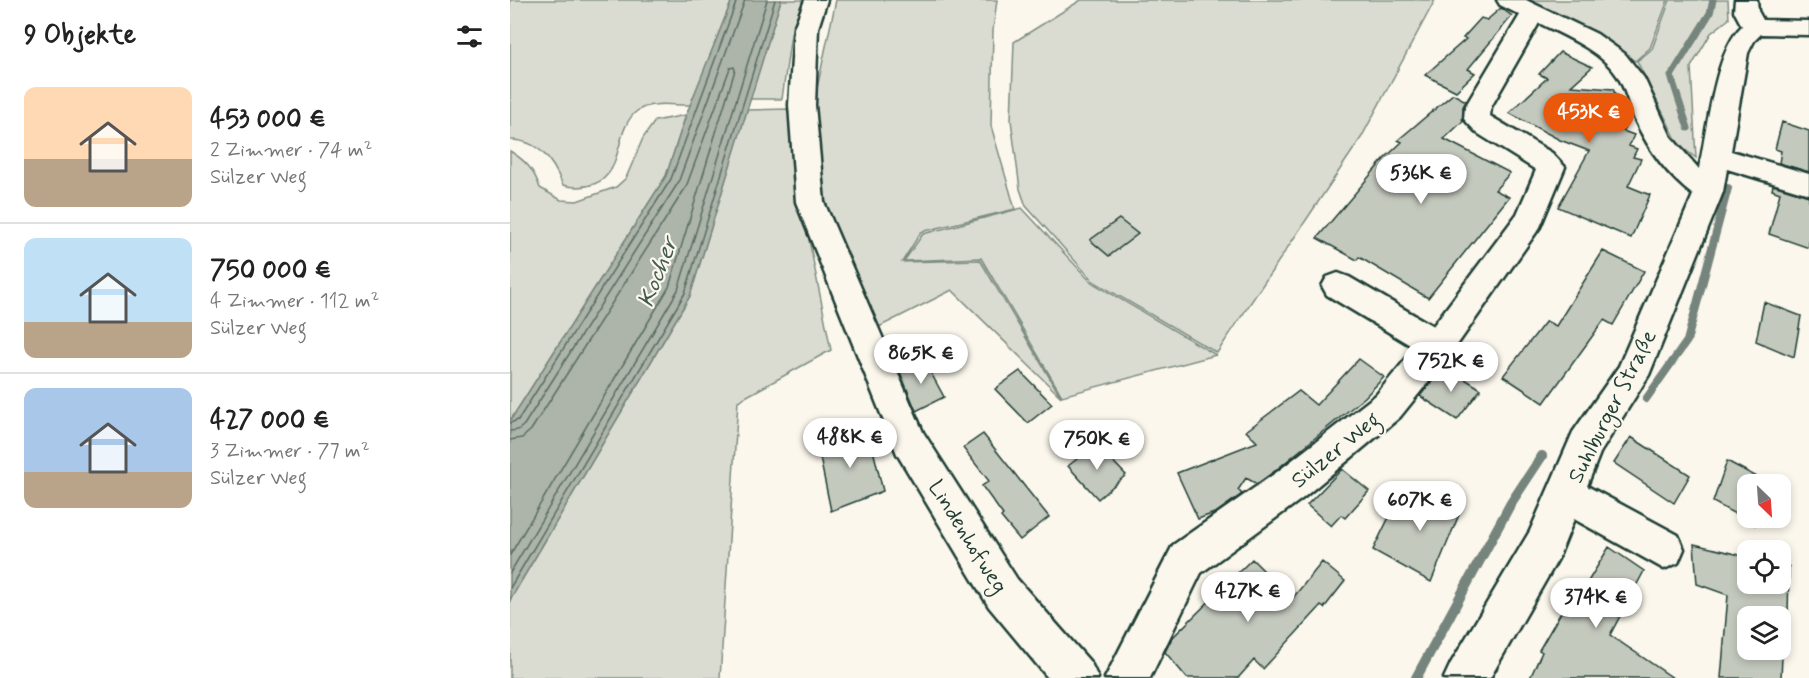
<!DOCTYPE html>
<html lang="de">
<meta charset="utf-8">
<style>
body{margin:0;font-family:Mynerve,sans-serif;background:#f6f6f6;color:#222;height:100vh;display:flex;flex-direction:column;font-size:22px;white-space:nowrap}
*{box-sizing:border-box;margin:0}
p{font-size:20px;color:#767676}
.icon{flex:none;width:33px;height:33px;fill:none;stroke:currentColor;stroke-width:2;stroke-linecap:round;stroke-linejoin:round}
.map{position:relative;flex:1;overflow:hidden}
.drawer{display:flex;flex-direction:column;background:#fff;width:510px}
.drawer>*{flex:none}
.needle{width:39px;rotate:155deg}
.buttons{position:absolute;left:1227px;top:474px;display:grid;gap:12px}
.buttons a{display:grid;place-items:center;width:54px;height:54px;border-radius:12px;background:#fff;box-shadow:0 3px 9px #0003;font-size:30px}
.price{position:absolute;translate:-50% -51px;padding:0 14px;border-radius:21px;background:#fff;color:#222;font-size:20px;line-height:39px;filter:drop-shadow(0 2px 3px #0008)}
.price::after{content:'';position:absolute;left:50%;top:36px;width:18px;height:14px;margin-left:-9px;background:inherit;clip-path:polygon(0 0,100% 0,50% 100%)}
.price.on{background:#ea580c;color:#fff}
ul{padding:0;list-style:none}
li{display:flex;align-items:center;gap:18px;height:150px;padding:0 24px}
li+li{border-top:2px solid #e0e0e0}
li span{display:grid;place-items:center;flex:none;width:168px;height:120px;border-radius:12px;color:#555}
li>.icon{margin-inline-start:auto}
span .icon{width:72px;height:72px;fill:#fffc;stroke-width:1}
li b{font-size:26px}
h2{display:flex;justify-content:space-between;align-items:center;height:72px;padding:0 24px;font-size:26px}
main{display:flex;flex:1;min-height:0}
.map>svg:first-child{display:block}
</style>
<main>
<section class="drawer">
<h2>9 Objekte<svg class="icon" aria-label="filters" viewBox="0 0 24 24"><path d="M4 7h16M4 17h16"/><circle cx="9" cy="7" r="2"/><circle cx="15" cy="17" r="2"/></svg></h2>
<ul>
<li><span style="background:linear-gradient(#ffd9b3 60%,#b9a48a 0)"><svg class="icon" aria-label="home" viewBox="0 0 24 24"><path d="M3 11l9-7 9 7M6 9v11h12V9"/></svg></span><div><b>453 000 €</b><p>2 Zimmer · 74 m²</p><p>Sülzer Weg</p></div></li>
<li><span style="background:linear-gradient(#bfe0f5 70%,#b9a48a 0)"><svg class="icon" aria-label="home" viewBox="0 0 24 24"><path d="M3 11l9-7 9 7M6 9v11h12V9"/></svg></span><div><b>750 000 €</b><p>4 Zimmer · 112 m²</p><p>Sülzer Weg</p></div></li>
<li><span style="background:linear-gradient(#a9c7e8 70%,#b9a48a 0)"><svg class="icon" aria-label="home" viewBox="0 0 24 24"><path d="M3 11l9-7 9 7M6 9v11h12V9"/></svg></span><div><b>427 000 €</b><p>3 Zimmer · 77 m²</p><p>Sülzer Weg</p></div></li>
</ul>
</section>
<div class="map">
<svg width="1299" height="678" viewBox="0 0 1299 678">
<rect width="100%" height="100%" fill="#fbf7ec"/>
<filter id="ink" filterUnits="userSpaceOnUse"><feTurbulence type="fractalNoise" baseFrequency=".0167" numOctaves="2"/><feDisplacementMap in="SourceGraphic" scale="12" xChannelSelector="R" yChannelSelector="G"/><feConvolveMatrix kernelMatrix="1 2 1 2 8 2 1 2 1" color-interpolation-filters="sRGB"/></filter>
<g filter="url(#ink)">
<!-- green -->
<path fill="#dbdcd1" stroke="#7d8c82" stroke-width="1.5" d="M0,0H222L181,105C164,106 142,100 127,111C103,130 115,173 84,184C73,188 64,188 53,185C42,160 29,140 0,140Z
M271,0H293L281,34L272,99H240Z
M326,0H487L483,30L481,126L505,209L411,232L392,262L470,260L551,397L442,290L367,328L309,197L304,102Z
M571,0H925L851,138L707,353L583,281L516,206L510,189L501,120L504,42Z
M1013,0H1158L1140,48L1125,61L1093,41Z
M1160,0H1218L1219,19L1201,33L1181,67L1186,158L1169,145L1127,61L1142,49Z
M281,109L282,155L321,350L228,401L210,678H0V600L180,296L237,110Z
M176,115L156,176L0,421V151C16,161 24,170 30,188L51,200L67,201L106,187L116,178L133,138L145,121Z
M512,208L581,282L706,355L552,396L471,258L394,261L413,234Z"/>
<!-- water -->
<path fill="#adb4aa" stroke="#74847b" stroke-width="1.5" d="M222,0H271L180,296L0,600V421L156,176L176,115Z"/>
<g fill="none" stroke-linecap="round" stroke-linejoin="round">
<!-- shore -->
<path stroke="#586d63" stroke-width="1.5" d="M0,423L8,420L161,179L227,0
M0,431L8,430L14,425L168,183L235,0
M0,440L12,438L21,430L176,187L220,68L224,67L225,70L159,287L0,555
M0,573L168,290L257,0
M0,588L175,293L265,0"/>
<!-- stream-far2 -->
<path stroke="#74847b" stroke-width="7" d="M1178,128L1161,76L1200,13L1203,0"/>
<!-- stream-far1 -->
<path stroke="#74847b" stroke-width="8" d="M1136,399L1177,341L1218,188"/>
<!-- stream -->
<path stroke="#74847b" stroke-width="10" d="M906,678L1001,503L1032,456"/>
</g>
<!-- building -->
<path fill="#c4c9be" stroke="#1f3d34" stroke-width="1.5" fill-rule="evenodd" d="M991,8L1002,16L958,69L965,73L946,91L915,75L956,39L953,38L971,18L977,20Z
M1050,52L1082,67L1061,86L1103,89L1110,106H1113L1116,124L1113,131L1124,135L1119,146L1127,149L1123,157L1131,159L1118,186L1140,195L1121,238L1048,207L1079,151L1050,140L999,113L1037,78L1029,74Z
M943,94L956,101L953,107V121L934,139L1000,173L985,190L999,197L918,298L849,257L847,260L807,238L874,159L892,142L888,140Z
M1272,122L1299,131V172L1269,163L1271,151L1265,149Z
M1263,185L1299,196V248L1259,234L1270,193L1262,190Z
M609,219L628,234L599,256L580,240Z
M1093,251L1134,271L1103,325L1094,320L1034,403L993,376L1036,321L1046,326Z
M1254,302L1291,316L1284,357L1246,341Z
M849,359L874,377L855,397L766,470L747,484L736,478L728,490L732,494L707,512L688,519L667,473L747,442L736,431L789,391L806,405Z
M414,360L434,397L406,411L390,372Z
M934,366L971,389L947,420L910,396Z
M510,371L542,404L518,423L485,389Z
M357,425L373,491L321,511L308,448L332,440L331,434Z
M473,434L539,517L510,540L491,517L493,515L472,486L479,481L453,448Z
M1121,437L1180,475L1164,503L1104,463Z
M586,444L616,475L588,499L558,466Z
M1217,461L1258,483L1238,484V518H1248L1245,525L1203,502Z
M832,469L859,491L835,518L831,515L821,526L797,505Z
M910,482L953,505L921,582L863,550L884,507L896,513Z
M1184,544L1238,557V584H1270V565L1279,566L1278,616H1274L1271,678H1211L1218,595L1187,584ZM1238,616H1270V650H1238Z
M1099,547L1134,571L1100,635L1163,678H1020L1032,652L1029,650L1064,590L1071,593Z
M742,559L782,599L812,562L835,581L814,608L811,606L753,669L744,660L728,678H677L655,652L662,638Z"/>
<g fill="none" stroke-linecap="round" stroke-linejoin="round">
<defs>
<path id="minor" d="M295,0H317L308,28L305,105L314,202L413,432L507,579L581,663L588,678H538L479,607L387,454L286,202L279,105L284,28Z
M987,0H1016L1087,34L1115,54L1134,78L1161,137L1189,169C1197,132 1205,50 1232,26L1224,11L1225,0H1247L1248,11L1253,20L1299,21V35L1251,34L1244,41L1238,53L1221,151L1299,174V194L1217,169L1213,192L1139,375L1090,453L1077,486L1168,535L1174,549L1168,563L1154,569L1064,519L1048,559L980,678H934L941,663L1020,531L1063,432L1109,366L1183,195C1158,176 1138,149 1125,120C1119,106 1116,90 1108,77C1092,51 1055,36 1029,23L981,107L980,116L1042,153L1055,167L1030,227L940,355L890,417L793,498L691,573L640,678H595L663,545L767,472L866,395L905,348L817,295L812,286L817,277L828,273L839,277L923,326L1007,214L1026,170L967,133L954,119L955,107L1010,15L990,5Z"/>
</defs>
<!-- minor casing -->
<use href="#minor" stroke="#1f3d34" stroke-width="5"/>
<!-- minor -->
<use href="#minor" fill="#fbf7ec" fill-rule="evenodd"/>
</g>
</g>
<g text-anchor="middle" stroke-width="4.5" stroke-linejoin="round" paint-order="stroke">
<!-- street labels -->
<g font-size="22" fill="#1f3d34" stroke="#fbf7ec">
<text transform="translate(1101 406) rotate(-63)" y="8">Suhlburger Straße</text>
<text transform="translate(825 449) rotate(-39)" y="8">Sülzer Weg</text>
<text transform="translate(459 536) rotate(58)" y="8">Lindenhofweg</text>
</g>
<!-- water labels -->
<g font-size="24" font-style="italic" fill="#425b52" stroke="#fbf7ec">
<text transform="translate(147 272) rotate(-69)" y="8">Kocher</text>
</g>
</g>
</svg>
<div class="buttons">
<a><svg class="needle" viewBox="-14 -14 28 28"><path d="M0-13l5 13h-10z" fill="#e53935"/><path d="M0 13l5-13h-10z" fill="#767676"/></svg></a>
<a><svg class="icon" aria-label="locate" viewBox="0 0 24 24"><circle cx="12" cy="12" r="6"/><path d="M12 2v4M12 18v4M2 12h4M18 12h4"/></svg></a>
<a><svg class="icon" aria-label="layers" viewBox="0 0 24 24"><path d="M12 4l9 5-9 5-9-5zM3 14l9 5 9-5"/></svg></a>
</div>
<b class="price on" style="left:1079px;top:144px">453K €</b>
<b class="price" style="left:911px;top:205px">536K €</b>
<b class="price" style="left:411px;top:385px">865K €</b>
<b class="price" style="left:941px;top:393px">752K €</b>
<b class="price" style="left:340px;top:469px">488K €</b>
<b class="price" style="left:587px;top:471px">750K €</b>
<b class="price" style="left:910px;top:532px">607K €</b>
<b class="price" style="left:738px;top:623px">427K €</b>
<b class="price" style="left:1086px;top:629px">374K €</b>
</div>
</main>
